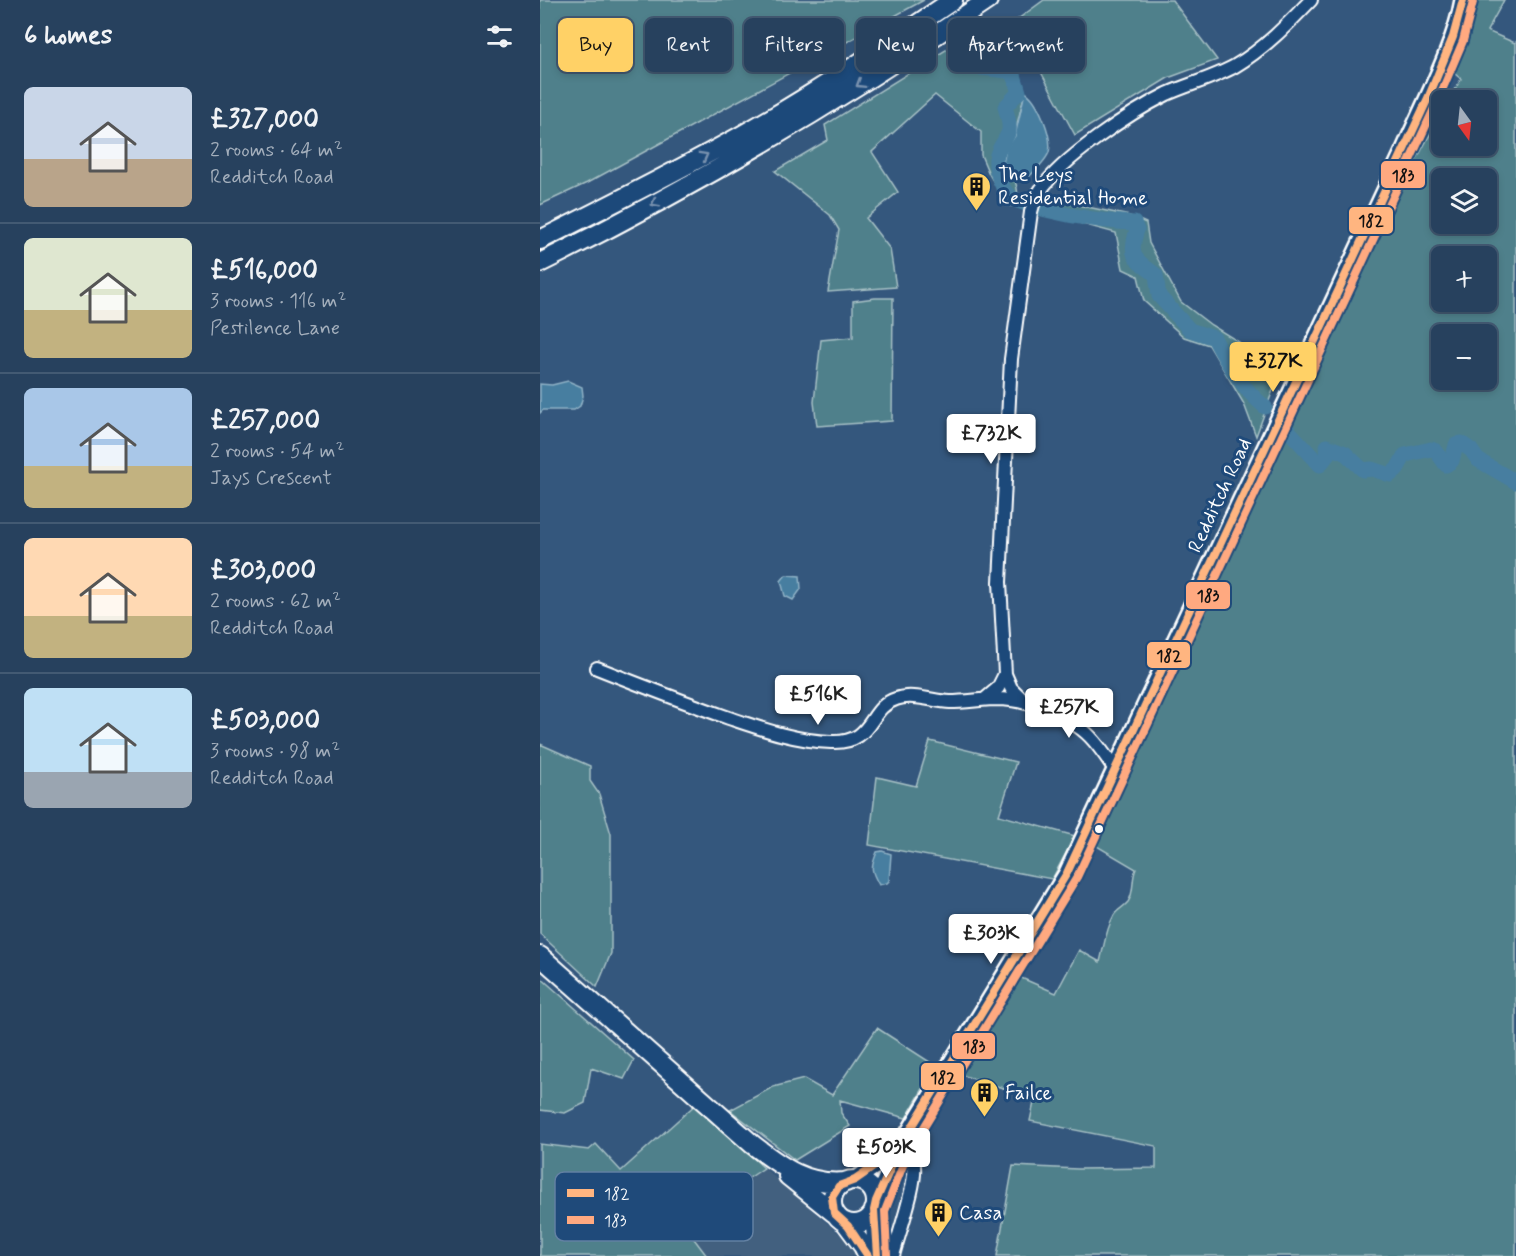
<!DOCTYPE html>
<meta charset="utf-8">
<style>
body{margin:0;font-family:Mynerve,sans-serif;background:#334c67;color:#f1f3f6;height:100vh;display:flex;flex-direction:column;font-size:22px;white-space:nowrap}
*{box-sizing:border-box;margin:0}
p{font-size:20px;color:#a4afbc}
.icon{flex:none;width:33px;height:33px;fill:none;stroke:currentColor;stroke-width:2;stroke-linecap:round;stroke-linejoin:round}
.map{position:relative;flex:1;overflow:hidden}
.drawer{display:flex;flex-direction:column;background:#27415e;width:540px}
.drawer>*{flex:none}
.banner{position:absolute;left:18px;top:18px;width:570px;height:54px;display:flex;gap:12px}
.needle{width:39px;rotate:165deg}
.fabs{position:absolute;left:891px;top:90px;display:grid;gap:12px}
.fabs a{display:grid;place-items:center;width:66px;height:66px;border-radius:9px;background:#27415e;box-shadow:0 3px 9px #0003,0 0 0 2px #435a73;font-size:30px}
.price{position:absolute;translate:-50% -51px;padding:0 14px;border-radius:6px;background:#fff;color:#222;font-size:20px;line-height:39px;filter:drop-shadow(0 2px 3px #0008)}
.price::after{content:'';position:absolute;left:50%;top:36px;width:18px;height:14px;margin-left:-9px;background:inherit;clip-path:polygon(0 0,100% 0,50% 100%)}
.price.active{background:#ffd166;color:#111}
ul{padding:0;list-style:none}
li{display:flex;align-items:center;gap:18px;height:150px;padding:0 24px}
li+li{border-top:2px solid #435a73}
li span{display:grid;place-items:center;flex:none;width:168px;height:120px;border-radius:9px;color:#555}
li>.icon{margin-inline-start:auto}
span .icon{width:72px;height:72px;fill:#fffc;stroke-width:1}
li b{font-size:26px}
h2{display:flex;justify-content:space-between;align-items:center;height:72px;padding:0 24px;font-size:26px}
.chip{padding:0 21px;border-radius:9px;background:#27415e;box-shadow:0 3px 9px #0003,0 0 0 2px #435a73;font-size:21px;line-height:54px}
.chip.active{background:#ffd166;color:#111}
main{display:flex;flex:1;min-height:0}
.map>svg:first-child{display:block}
</style>
<main>
<section class="drawer">
<h2>6 homes<svg class="icon" aria-label="filters" viewBox="0 0 24 24"><path d="M4 7h16M4 17h16"/><circle cx="9" cy="7" r="2"/><circle cx="15" cy="17" r="2"/></svg></h2>
<ul>
<li><span style="background:linear-gradient(#c9d6e8 60%,#b9a48a 0)"><svg class="icon" aria-label="home" viewBox="0 0 24 24"><path d="M3 11l9-7 9 7M6 9v11h12V9"/></svg></span><div><b>£327,000</b><p>2 rooms · 64 m²</p><p>Redditch Road</p></div></li>
<li><span style="background:linear-gradient(#dfe7d0 60%,#c2b280 0)"><svg class="icon" aria-label="home" viewBox="0 0 24 24"><path d="M3 11l9-7 9 7M6 9v11h12V9"/></svg></span><div><b>£516,000</b><p>3 rooms · 116 m²</p><p>Pestilence Lane</p></div></li>
<li><span style="background:linear-gradient(#a9c7e8 65%,#c2b280 0)"><svg class="icon" aria-label="home" viewBox="0 0 24 24"><path d="M3 11l9-7 9 7M6 9v11h12V9"/></svg></span><div><b>£257,000</b><p>2 rooms · 54 m²</p><p>Jays Crescent</p></div></li>
<li><span style="background:linear-gradient(#ffd9b3 65%,#c2b280 0)"><svg class="icon" aria-label="home" viewBox="0 0 24 24"><path d="M3 11l9-7 9 7M6 9v11h12V9"/></svg></span><div><b>£303,000</b><p>2 rooms · 62 m²</p><p>Redditch Road</p></div></li>
<li><span style="background:linear-gradient(#bfe0f5 70%,#9aa5b1 0)"><svg class="icon" aria-label="home" viewBox="0 0 24 24"><path d="M3 11l9-7 9 7M6 9v11h12V9"/></svg></span><div><b>£503,000</b><p>3 rooms · 98 m²</p><p>Redditch Road</p></div></li>
</ul>
</section>
<div class="map">
<svg width="976" height="1256" viewBox="0 0 976 1256">
<rect width="100%" height="100%" fill="#34577d"/>
<filter id="ink" filterUnits="userSpaceOnUse"><feTurbulence type="fractalNoise" baseFrequency=".0167" numOctaves="2"/><feDisplacementMap in="SourceGraphic" scale="12" xChannelSelector="R" yChannelSelector="G"/><feConvolveMatrix kernelMatrix="1 2 1 2 8 2 1 2 1" color-interpolation-filters="sRGB"/></filter>
<g filter="url(#ink)">
<!-- built -->
<path fill="#42607f" d="M224,1168L313,1246L317,1256H167L142,1223Z"/>
<!-- green -->
<path fill="#4f808b" stroke="#a7c0c5" stroke-width="1.5" fill-rule="evenodd" d="M0,0H384L47,183L0,205Z
M504,0H632L677,60L628,78L535,135L474,22Z
M931,0H964L947,31L975,43L976,42V1256H457L473,1166L538,1169L616,1168V1146L490,1121L495,1098L415,1073L479,977L516,993L539,950L560,962C564,946 566,929 574,915C578,909 584,907 588,902C595,892 591,879 596,869L555,845L741,445L755,408L871,170L901,114L902,146H946V100H909L921,79L908,68ZM902,178H946V224H902ZM902,256H946V302H902ZM902,334H946V380H902Z
M438,30L464,56L485,92L469,157L477,188L479,206H467L449,174L441,155V132L395,95L332,152L358,192L326,218L350,249L356,287L288,292L299,230L290,215L235,171L288,140L285,125Z
M505,198L590,216L606,223L609,243L641,302L671,325L699,342L736,382L716,436L704,404L669,345L644,337L604,301L598,276L583,269L576,233L501,213Z
M335,298H353L352,421L277,426L274,402L281,340L313,337V301Z
M390,741L476,762L459,815L535,836L512,879L329,845L337,777L376,786Z
M0,744L50,766V781L59,794L71,834V953L57,987L0,934Z
M0,977L94,1060L84,1079L51,1068L45,1103L25,1113L0,1110Z
M337,1028L396,1066L366,1118L300,1100L301,1113L310,1126L255,1160L190,1110L233,1087L264,1079L292,1095Z
M156,1104L224,1168L142,1223L167,1256H0V1144L49,1150L56,1144L81,1171Z"/>
<!-- water -->
<path fill="#467ea0" stroke="#90b2c6" stroke-width="1.5" d="M485,92C498,99 513,138 509,152C506,162 492,173 485,181L474,178L463,163L466,149L475,136Z
M28,381L42,387L43,396L40,406L34,410H3L0,413V384L12,385Z
M246,575L260,576L261,589L253,600L245,596L241,581Z
M342,851L351,854L349,881L347,883L339,885C330,869 331,868 337,852Z"/>
<g fill="none" stroke-linecap="round" stroke-linejoin="round">
<!-- river -->
<path stroke="#467ea0" stroke-width="15" d="M432,24L453,47C451,55 441,57 438,65L441,68L467,71L474,75L479,92L465,107C467,114 470,122 469,130C467,140 457,148 456,159C455,170 462,191 471,197C493,212 566,222 594,223L597,230C588,257 595,259 616,275L619,296L650,330L674,338C688,365 702,388 725,407
M749,431L780,465L787,456V446L805,453L823,470L832,469L850,475L857,469L865,455L891,449L896,451L906,465L912,461L916,445L921,443L931,450L938,460L976,482"/>
<defs>
<path id="minor" d="M57,668C100,685 144,702 189,718C222,729 256,741 291,742C335,744 327,708 356,699C372,693 393,701 410,702C427,702 443,699 460,699C490,700 535,718 554,741C562,750 569,761 576,771
M445,699L458,688L465,674
M486,703L471,688L465,674L460,582L471,359L491,212C493,204 495,197 500,191C522,158 591,112 627,94C649,84 674,78 695,66C724,49 748,24 771,0
M353,1256C357,1238 380,1176 373,1162C370,1157 363,1154 358,1150"/>
<path id="major" d="M315,1180L357,1151
M336,1201L358,1150L527,873L864,150C883,106 915,47 923,0"/>
<path id="highway" d="M0,240C68,206 136,172 202,135C275,94 344,47 413,0
M0,263C156,186 305,98 448,0
M0,956L212,1144C242,1167 266,1186 306,1182
M248,1176L294,1213
M292 1202a22 22 0 1 1 44 0a22 22 0 1 1-44 0Z
M334,1210L337,1256
M305,1222L323,1246L328,1256"/>
</defs>
<!-- minor casing -->
<use href="#minor" stroke="#fff" stroke-width="16"/>
<!-- major casing -->
<use href="#major" stroke="#fff" stroke-width="20"/>
<!-- highway casing -->
<use href="#highway" stroke="#fff" stroke-width="22"/>
<!-- minor -->
<use href="#minor" stroke="#1f4a7a" stroke-width="12"/>
<!-- major -->
<use href="#major" stroke="#1f4a7a" stroke-width="15"/>
<!-- highway -->
<use href="#highway" stroke="#1f4a7a" stroke-width="18"/>
<defs>
<path id="bus-1" d="M328,1256L308,1226L294,1213L292,1197L299,1186L315,1180L358,1150L527,873L889,96L913,37L923,0
M337,1256L334,1210L336,1201L359,1149"/>
<path id="bus-2" d="M347,1255L345,1211L367,1155L537,877L898,100L923,41L933,2"/>
</defs>
<!-- bus-1 casing -->
<use href="#bus-1" stroke="#1f4a7a" stroke-width="12"/>
<!-- bus-2 casing -->
<use href="#bus-2" stroke="#1f4a7a" stroke-width="12"/>
<!-- bus-1 -->
<use href="#bus-1" stroke="#ffb580" stroke-width="8"/>
<!-- bus-2 -->
<use href="#bus-2" stroke="#ffa980" stroke-width="8"/>
</g>
<!-- one-way arrows -->
<defs><path id="oneway-chevron" d="M-2-3.5L2.5 0L-2 3.5" fill="none" stroke-width="1.6" stroke-linecap="round" stroke-linejoin="round" transform="scale(1.5)"/></defs>
<g stroke="#7992af">
<use href="#oneway-chevron" transform="translate(320 84) rotate(148)"/>
<use href="#oneway-chevron" transform="translate(164 156) rotate(-29)"/>
<use href="#oneway-chevron" transform="translate(115 203) rotate(152)"/>
</g>
</g>
<!-- icons -->
<defs>
<symbol id="building-pin" viewBox="-11 -11 22 30"><path d="M0 17L-7.5 6A9.5 9.5 0 1 1 7.5 6Z" fill="#ffd166" stroke="#1f4a7a"/><path d="M-4-6H4V6H1V3H-1V6H-4ZM-2.5-4.3h1.7v1.8h-1.7ZM.8-4.3h1.7v1.8H.8ZM-2.5-1h1.7V.8h-1.7ZM.8-1h1.7V.8H.8Z" fill="#111"/></symbol>
</defs>
<g fill-rule="evenodd">
<use href="#building-pin" x="420" y="170" width="33" height="45"/>
<use href="#building-pin" x="428" y="1076" width="33" height="45"/>
<use href="#building-pin" x="382" y="1196" width="33" height="45"/>
</g>
<!-- markers -->
<circle fill="#fff" stroke="#1f4a7a" stroke-width="2" cx="559" cy="829" r="5"/>
<g text-anchor="middle" stroke-width="6" stroke-linejoin="round" paint-order="stroke">
<!-- poi labels -->
<g font-size="20" fill="#fff" stroke="#1f4a7a" text-anchor="start">
<text x="458" y="181">The Leys<tspan x="458" dy="23">Residential Home</tspan></text>
<text x="465" y="1099">Failce</text>
<text x="419" y="1219">Casa</text>
</g>
<!-- street labels -->
<g font-size="20" fill="#fff" stroke="#1f4a7a">
<text transform="translate(679 495) rotate(-65)" y="7">Redditch Road</text>
</g>
</g>
<!-- legend -->
<rect x="15" y="1172" width="198" height="69" rx="9" fill="#1f4a7a" stroke="#6280a2" stroke-width="1.5"/>
<rect x="27" y="1189" width="27" height="8" fill="#ffb580"/>
<rect x="27" y="1216" width="27" height="8" fill="#ffa980"/>
<g font-size="16" fill="#fff">
<text x="64" y="1199">182</text>
<text x="64" y="1226">183</text>
</g>
<g stroke="#1f4a7a" stroke-width="2">
<rect x="840" y="160" width="46" height="29" rx="6" fill="#ffa980"/>
<rect x="808" y="206" width="46" height="29" rx="6" fill="#ffb580"/>
<rect x="645" y="581" width="46" height="29" rx="6" fill="#ffa980"/>
<rect x="606" y="641" width="45" height="28" rx="6" fill="#ffb580"/>
<rect x="411" y="1032" width="45" height="28" rx="6" fill="#ffa980"/>
<rect x="380" y="1062" width="45" height="29" rx="6" fill="#ffb580"/>
</g>
<g font-size="16" text-anchor="middle" font-weight="bold" fill="#111">
<text x="863" y="181">183</text>
<text x="831" y="226">182</text>
<text x="668" y="601">183</text>
<text x="629" y="661">182</text>
<text x="434" y="1052">183</text>
<text x="403" y="1083">182</text>
</g>
</svg>
<div class="fabs">
<a><svg class="needle" viewBox="-14 -14 28 28"><path d="M0-13l5 13h-10z" fill="#e53935"/><path d="M0 13l5-13h-10z" fill="#a4afbc"/></svg></a>
<a><svg class="icon" aria-label="layers" viewBox="0 0 24 24"><path d="M12 4l9 5-9 5-9-5zM3 14l9 5 9-5"/></svg></a>
<a>+</a>
<a>−</a>
</div>
<b class="price active" style="left:733px;top:393px">£327K</b>
<b class="price" style="left:451px;top:465px">£732K</b>
<b class="price" style="left:278px;top:726px">£516K</b>
<b class="price" style="left:529px;top:739px">£257K</b>
<b class="price" style="left:451px;top:965px">£303K</b>
<b class="price" style="left:346px;top:1179px">£503K</b>
<div class="banner">
<a class="chip active">Buy</a>
<a class="chip">Rent</a>
<a class="chip">Filters</a>
<a class="chip">New</a>
<a class="chip">Apartment</a>
</div>
</div>
</main>
